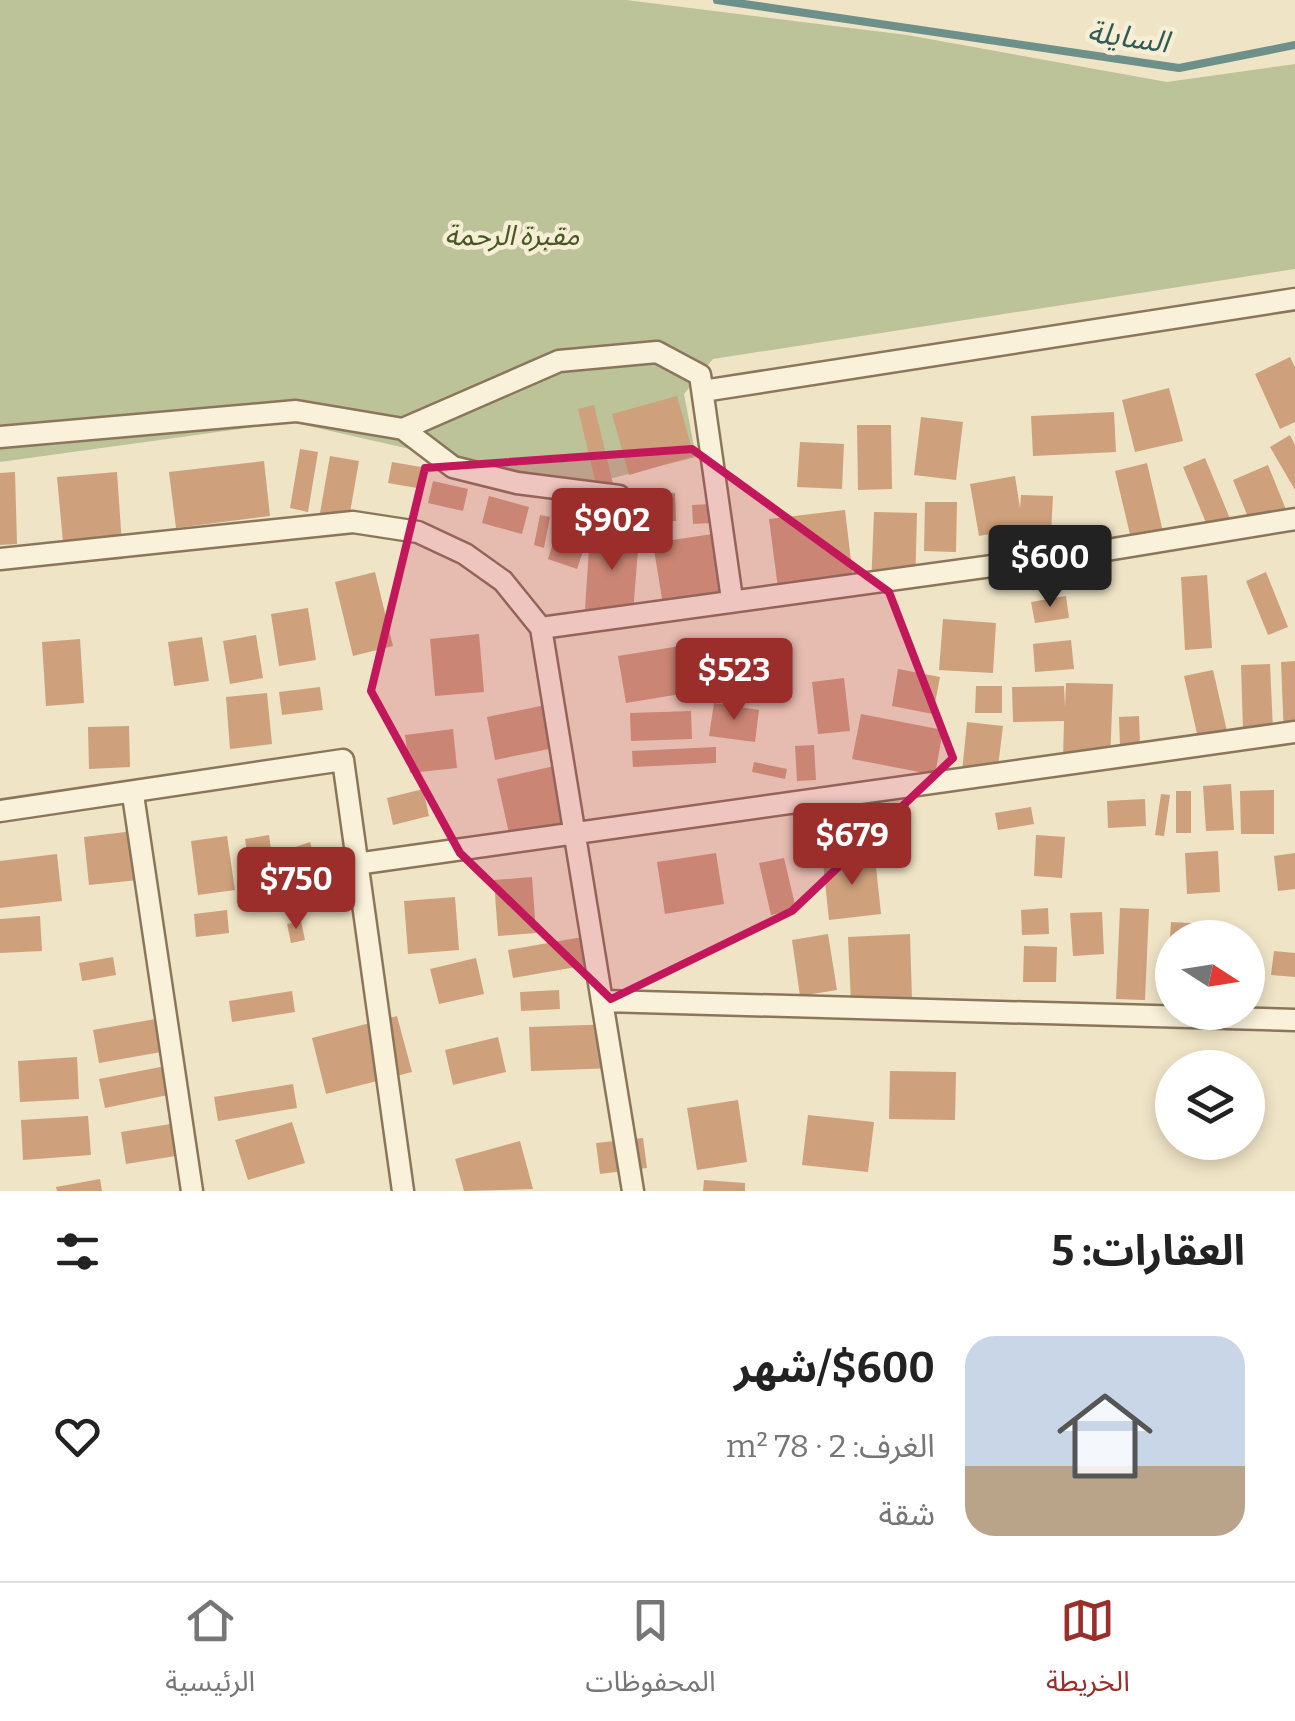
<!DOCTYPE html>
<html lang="ar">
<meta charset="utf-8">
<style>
body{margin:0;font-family:Bitter,"Noto Sans Arabic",serif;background:#f6f6f6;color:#222;direction:rtl;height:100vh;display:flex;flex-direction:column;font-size:38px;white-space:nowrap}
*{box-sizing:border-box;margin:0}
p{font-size:32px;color:#767676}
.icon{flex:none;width:55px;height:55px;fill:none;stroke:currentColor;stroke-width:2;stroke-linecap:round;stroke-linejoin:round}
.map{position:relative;height:1191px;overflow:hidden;direction:ltr}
.panel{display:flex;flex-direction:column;background:#fff;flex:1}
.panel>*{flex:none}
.needle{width:65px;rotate:102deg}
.buttons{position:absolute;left:1155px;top:920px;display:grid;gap:20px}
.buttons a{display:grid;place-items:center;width:110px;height:110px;border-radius:50%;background:#fff;box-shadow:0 5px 15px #0003;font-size:50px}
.price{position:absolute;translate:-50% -85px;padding:0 22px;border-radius:10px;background:#9b2d2a;color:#fff;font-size:32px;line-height:65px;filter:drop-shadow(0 2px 5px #0008)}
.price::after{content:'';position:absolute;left:50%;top:60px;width:30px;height:22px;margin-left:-15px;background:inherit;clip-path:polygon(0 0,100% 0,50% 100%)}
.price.active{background:#222;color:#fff}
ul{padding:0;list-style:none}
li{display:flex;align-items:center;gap:30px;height:250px;padding:0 50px}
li+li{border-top:2px solid #e0e0e0}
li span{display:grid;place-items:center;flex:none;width:280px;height:200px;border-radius:30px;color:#555}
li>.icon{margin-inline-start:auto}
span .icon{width:120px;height:120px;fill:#fffc;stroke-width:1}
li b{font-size:42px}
h2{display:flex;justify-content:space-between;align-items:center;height:120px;padding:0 50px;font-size:42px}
.dock{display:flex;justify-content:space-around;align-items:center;height:140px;border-top:2px solid #e0e0e0;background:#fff;font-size:28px;color:#767676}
.dock a{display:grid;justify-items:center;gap:5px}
.dock .active{color:#9b2d2a}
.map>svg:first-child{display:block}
</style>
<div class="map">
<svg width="1295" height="1191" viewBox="0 0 1295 1191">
<rect width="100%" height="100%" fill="#efe4c6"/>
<!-- cemetery -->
<path fill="#bcc398" d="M0,0H626L907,35L1167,82L1295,64V269L713,359L684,394L696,457L577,487L291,422L0,462Z"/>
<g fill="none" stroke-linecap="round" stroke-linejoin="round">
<!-- stream -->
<path stroke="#6d918a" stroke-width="8" d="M717,0L1179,68L1295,45"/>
</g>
<!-- building -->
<path fill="#cea07b" d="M1290,357L1295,367V422L1280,429L1255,374Z
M1169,388L1183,441L1135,452L1122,400Z
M677,396L694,456L629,475L612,414Z
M594,405L613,484L597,488L578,409Z
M1114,412L1116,452L1033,456L1031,416Z
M921,417L963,422L956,480L914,475Z
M857,425H891L892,489L858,490Z
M1290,435L1295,445V490L1270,447Z
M800,442L844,444L842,489L797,487Z
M300,449L318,452L308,512L290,508Z
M330,456L359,461L349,518L320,513Z
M1205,458L1231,521L1209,530L1183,467Z
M264,461L270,516L176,528L169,472Z
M392,462L421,467L417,488L388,483Z
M1147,463L1164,536L1132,543L1115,471Z
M1268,465L1287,512L1252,527L1233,480Z
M15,472L17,544L0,545V473Z
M117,472L123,559L65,564L57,477Z
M1015,476L1020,508L1021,495L1053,496L1051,533L1020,528L979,536L970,484Z
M433,481L468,489L463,511L428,503Z
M675,493L676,521H644V494Z
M489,496L529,507L522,534L482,523Z
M925,502H957L956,552L924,551Z
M711,504L712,523L693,524L692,505Z
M845,510L854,586L779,596L769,519Z
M563,512L593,522L577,569L548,559Z
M874,512L917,513L915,589L871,588Z
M540,515L550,517L544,548L534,545Z
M590,533L639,537L633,613L585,609Z
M719,533L728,594L663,605L653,543Z
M375,572L393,646L353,656L335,582Z
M1266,572L1288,627L1268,635L1246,581Z
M1207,575L1212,648L1185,650L1181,577Z
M1066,596L1069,618L1035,623L1031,602Z
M308,608L316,660L279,666L271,614Z
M943,619L996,623L993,673L939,670Z
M479,634L484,692L435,696L430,639Z
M256,635L263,678L230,684L223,641Z
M202,637L209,681L174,686L168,642Z
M80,639L84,703L46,706L42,642Z
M1071,640L1074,669L1035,672L1033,644Z
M686,645L693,692L626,703L618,656Z
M723,645L724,693H704L702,646Z
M741,651L774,653L771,694L738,693Z
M1295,661V737L1284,738L1281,662Z
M1270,664L1273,730L1243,731L1241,665Z
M898,669L940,677L933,714L892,706Z
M1213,670L1229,740L1200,747L1184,676Z
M844,678L850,731L818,734L812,682Z
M1066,683L1113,684L1110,761L1063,760L1064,721L1013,722L1012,687L1064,686L1065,707Z
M976,686H1002V713H975Z
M320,687L323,710L282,715L279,692Z
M267,693L272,744L230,749L226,697Z
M555,703L564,746L495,760L487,717Z
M714,703L759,710L755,742L709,736Z
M691,711L692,739L631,741L630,713Z
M861,714L943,730L935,775L852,759Z
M1139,716L1140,745L1120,746L1119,717Z
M967,722L1003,726L997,775L962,772Z
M129,726L130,767L89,769L88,727Z
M453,729L457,768L410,773L405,735Z
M814,745L816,780L797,781L795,746Z
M716,747V763L633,767L632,751Z
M572,762L587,830L512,847L497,779Z
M754,762L787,769L785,779L752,772Z
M1231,784L1234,830L1206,831L1203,786Z
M423,789L429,816L393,825L387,798Z
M1274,790V834H1241L1240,791Z
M1176,791H1191V833H1176Z
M1161,794L1170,795L1164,836L1155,835Z
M1145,799L1146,826L1108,828L1107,801Z
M1031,807L1034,824L998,830L995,813Z
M134,831L139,880L89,885L84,837Z
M269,835L275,878L251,882L245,839Z
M1036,835L1065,837L1062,878L1034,876Z
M227,836L235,890L198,895L191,841Z
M310,842L319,871L295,878L287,850Z
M1218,851L1220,892L1187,894L1185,853Z
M716,853L724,904L665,914L657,862Z
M1295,853V889L1278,891L1274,856Z
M57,854L62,901L0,908V861Z
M875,857L881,914L829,920L823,862Z
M784,858L796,909L771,915L759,863Z
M532,877L536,933L498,936L494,880Z
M455,897L459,950L408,954L404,901Z
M1048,908L1049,934L1022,935L1021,910Z
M1120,908L1149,909L1145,1000L1116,999Z
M227,910L229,933L196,937L194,914Z
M1102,912L1104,954L1073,956L1070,913Z
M40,916L42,951L0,953V919Z
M301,921L305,940L291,943L287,924Z
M1171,922L1205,924V938H1170Z
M828,934L837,990L800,996L792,940Z
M910,934L912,1000L851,1003L848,937Z
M594,935L599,963L513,978L508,950Z
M1024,946L1057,947L1056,982H1023Z
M1274,951L1295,953V977L1271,975Z
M113,957L116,975L82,981L79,963Z
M476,958L484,994L439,1004L430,969Z
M559,990L560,1009L521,1011L520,992Z
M292,991L295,1012L232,1022L229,1001Z
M397,1016L412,1072L326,1094L312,1038Z
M161,1018L167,1051L99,1063L93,1030Z
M615,1024L617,1068L531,1071L529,1027Z
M498,1037L506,1072L453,1085L445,1050Z
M77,1057L79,1099L20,1102L18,1061Z
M181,1063L187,1091L105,1108L99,1079Z
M890,1071L956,1072L955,1120L889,1119Z
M293,1084L297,1108L218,1121L214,1097Z
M738,1100L747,1162L697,1170L687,1108Z
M808,1115L874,1122L868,1172L802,1165Z
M88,1116L91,1155L23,1160L21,1120Z
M189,1121L194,1153L126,1164L121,1132Z
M292,1122L305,1163L248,1180L235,1140Z
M643,1138L647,1168L600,1174L596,1143Z
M520,1141L533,1189L464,1191L455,1159Z
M100,1179L102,1191H57L56,1187Z
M704,1180L745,1183V1191H703Z"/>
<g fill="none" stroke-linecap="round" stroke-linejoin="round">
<defs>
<path id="street" d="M703,391L1295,299
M403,429L453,467L517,483L619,496
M0,437L296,411L403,429L559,361L657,352L700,375L732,599
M0,559L353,522L418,532L465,554L503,581L541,628L633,1191
M541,628L1101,551L1295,519
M133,795L192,1191
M0,811L343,760L403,1191
M356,864L1295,732
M604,1001L1295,1020"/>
</defs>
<!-- street casing -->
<use href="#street" stroke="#8b765b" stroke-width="25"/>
<!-- street -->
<use href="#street" stroke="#f9f1d9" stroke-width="20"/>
</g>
<!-- marked area -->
<path fill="#c2185b" fill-opacity="0.2" stroke="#c2185b" stroke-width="8" stroke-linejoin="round" d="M692,449L889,592L953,758L792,911L611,999L460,853L371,691L425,468Z"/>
<g text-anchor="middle" stroke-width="9" stroke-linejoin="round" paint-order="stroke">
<!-- park labels -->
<g font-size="28" font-style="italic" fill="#495725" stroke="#f6eed5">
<text x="512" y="245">مقبرة الرحمة</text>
</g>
<!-- water labels -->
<g font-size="30" font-style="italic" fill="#2e5b59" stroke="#f6eed5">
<text transform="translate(1128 37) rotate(8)" y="10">السايلة</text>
</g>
</g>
</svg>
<div class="buttons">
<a><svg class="needle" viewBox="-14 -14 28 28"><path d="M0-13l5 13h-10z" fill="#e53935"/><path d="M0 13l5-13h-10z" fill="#767676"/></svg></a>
<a><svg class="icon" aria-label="layers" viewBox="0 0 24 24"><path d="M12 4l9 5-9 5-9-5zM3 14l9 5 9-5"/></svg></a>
</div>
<b class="price" style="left:612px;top:573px">$902</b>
<b class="price active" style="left:1050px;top:610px">$600</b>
<b class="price" style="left:734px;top:723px">$523</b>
<b class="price" style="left:852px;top:888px">$679</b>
<b class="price" style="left:296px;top:932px">$750</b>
</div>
<section class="panel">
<h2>العقارات: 5<svg class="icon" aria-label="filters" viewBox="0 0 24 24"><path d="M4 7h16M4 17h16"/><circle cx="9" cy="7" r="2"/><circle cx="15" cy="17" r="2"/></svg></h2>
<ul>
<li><span style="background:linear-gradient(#c9d6e8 65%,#b9a48a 0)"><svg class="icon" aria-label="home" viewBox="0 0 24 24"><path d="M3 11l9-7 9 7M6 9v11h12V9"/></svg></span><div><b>$600/شهر</b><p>الغرف: 2 · 78 m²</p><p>شقة</p></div><svg class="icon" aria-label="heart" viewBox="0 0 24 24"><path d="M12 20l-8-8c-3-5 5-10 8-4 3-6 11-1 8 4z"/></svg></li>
</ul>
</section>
<nav class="dock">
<a class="active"><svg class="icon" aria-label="map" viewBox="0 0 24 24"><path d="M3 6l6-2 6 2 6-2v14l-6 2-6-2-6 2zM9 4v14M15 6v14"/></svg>الخريطة</a>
<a><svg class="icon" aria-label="saved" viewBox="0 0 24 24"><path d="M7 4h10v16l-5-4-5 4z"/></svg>المحفوظات</a>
<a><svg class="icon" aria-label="home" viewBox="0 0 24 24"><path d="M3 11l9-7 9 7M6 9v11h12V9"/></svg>الرئيسية</a>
</nav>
